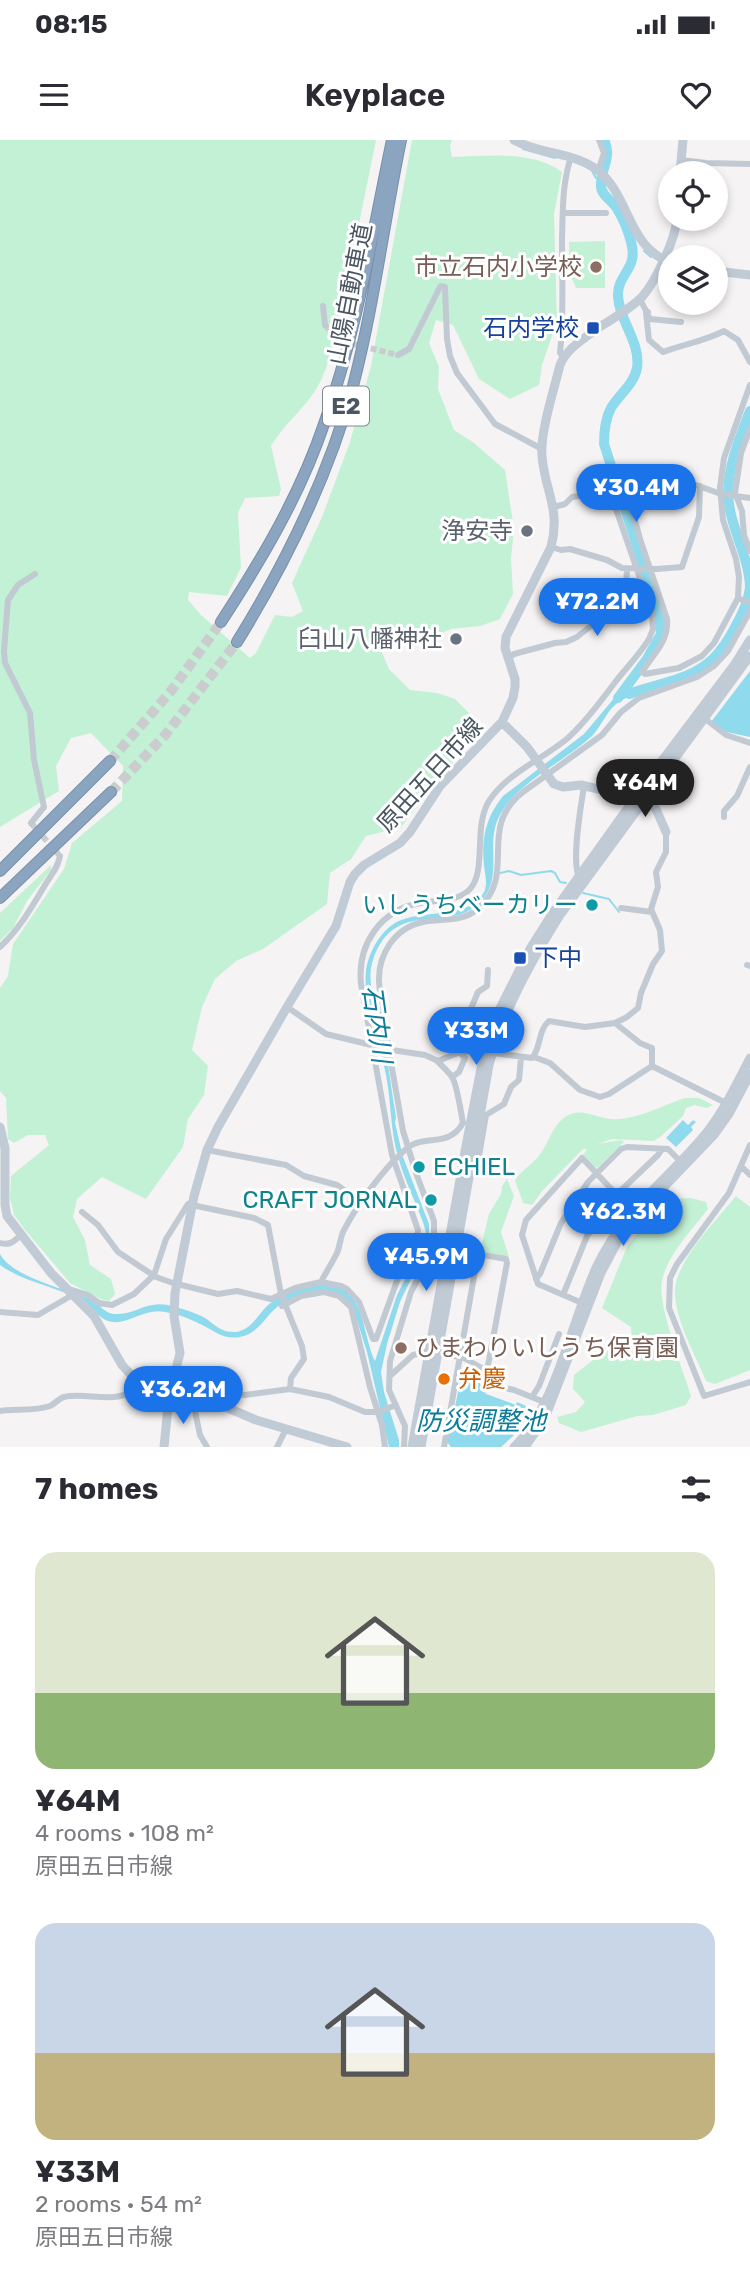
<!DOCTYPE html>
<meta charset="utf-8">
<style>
body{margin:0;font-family:Rubik,"Noto Sans JP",sans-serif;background:#f7f7f7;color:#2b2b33;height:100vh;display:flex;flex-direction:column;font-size:26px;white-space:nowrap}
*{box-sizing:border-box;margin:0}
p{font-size:23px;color:#7c7c81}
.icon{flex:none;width:38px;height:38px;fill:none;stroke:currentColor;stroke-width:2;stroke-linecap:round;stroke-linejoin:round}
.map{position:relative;height:1307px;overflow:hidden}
.details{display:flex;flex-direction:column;background:#fff;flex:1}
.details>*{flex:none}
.tools{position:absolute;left:658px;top:21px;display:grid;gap:14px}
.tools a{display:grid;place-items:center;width:70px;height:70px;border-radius:50%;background:#fff;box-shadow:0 4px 10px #0003;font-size:35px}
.price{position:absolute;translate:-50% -60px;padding:0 16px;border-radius:24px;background:#1a73e8;color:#fff;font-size:23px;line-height:46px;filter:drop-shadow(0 2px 4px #0008)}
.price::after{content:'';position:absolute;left:50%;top:42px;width:21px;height:16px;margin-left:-10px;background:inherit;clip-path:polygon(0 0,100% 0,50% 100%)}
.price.on{background:#222;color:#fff}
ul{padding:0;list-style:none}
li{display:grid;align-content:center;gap:14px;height:371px;padding:0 35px}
li span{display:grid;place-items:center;height:217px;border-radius:21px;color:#555}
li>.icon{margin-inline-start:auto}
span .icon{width:126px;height:126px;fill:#fffc;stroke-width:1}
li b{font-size:30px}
h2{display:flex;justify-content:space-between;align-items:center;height:84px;padding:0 35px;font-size:30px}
.status{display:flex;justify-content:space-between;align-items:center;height:49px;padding:0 35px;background:#fff;direction:ltr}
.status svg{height:19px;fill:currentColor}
header{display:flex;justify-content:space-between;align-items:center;height:91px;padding:0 35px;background:#fff;font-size:32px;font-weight:600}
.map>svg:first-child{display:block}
</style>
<div class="status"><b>08:15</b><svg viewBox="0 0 49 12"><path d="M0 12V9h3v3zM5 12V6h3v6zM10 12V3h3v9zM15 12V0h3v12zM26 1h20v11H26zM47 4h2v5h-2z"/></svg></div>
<header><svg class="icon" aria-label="menu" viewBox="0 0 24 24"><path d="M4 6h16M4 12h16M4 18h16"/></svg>Keyplace<svg class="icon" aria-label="heart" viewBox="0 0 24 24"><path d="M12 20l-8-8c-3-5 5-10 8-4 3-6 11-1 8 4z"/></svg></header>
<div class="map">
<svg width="750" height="1307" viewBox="0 0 750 1307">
<rect width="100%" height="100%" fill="#f5f3f3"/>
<!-- green -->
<path fill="#c3f1d5" d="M0,0H376C365,53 355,106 343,159C337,185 333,213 322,238C310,265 286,281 271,306L281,349L279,356L245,358L238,373L241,428L227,456L189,452L188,460L201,475L250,518L256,513L275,475L292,477L303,471L292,443L322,377L350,302L371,226L412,0H452L450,6L452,17C488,16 531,10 562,32L554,74L557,181L542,225L539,245L510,259L479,239L453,185L436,180L429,203L439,227L438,249L454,290L474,303L505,330L514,389L511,418L513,454L500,479L480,486L451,489L427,499L379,506L389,529L410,550L437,553L455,559L474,578L459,602V616L437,641L401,687L366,696L351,719L330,733L327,764L263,809L236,821L215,839L202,867L192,910L208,926L204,955L188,979L183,1007L146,1059L102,1037L77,1059L73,1077L85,1100L90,1125L111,1139L115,1154L109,1161L101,1159L70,1143L26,1091L14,1075L10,1058L11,1036L49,1005L45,995H28L14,1003L8,999L6,958L0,951V848L8,836L13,804L64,729L72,703L122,661L123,626L91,593L71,598L56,626L59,651L0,687Z
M605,101V148H576L570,134L569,102Z
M51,725V730L27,761L13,788L0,801V773Z
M685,958H699L713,965L707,968L695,965L686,968L683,976L659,998L653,1001L612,999L597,1004L621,1000L624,1002L598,1027L595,1028L583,1015L587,1009H583L543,1050L532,1065L523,1063L515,1040C521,1031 530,1026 538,1017C548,1006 551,987 565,977C580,966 596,978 612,979C634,981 664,965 685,958Z
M507,1039L514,1056L501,1092L509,1117L480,1111L489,1074L501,1054L502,1046Z
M736,1056L750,1067V1230L715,1244L706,1241C695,1214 677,1184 675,1155C672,1124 717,1080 736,1056Z
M691,1058L706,1062L708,1069C692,1090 667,1115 662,1141C657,1165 683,1230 691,1256L686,1265L653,1275L637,1276L581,1292L559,1283L557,1277L576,1272L585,1262L573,1249L574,1235L601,1214L632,1200L631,1187L602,1168L627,1107L653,1072L669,1059Z"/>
<!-- water -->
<path fill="#90daee" d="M750,531V597L722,591L711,582Z
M621,550L643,551C634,555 623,558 615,565C606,573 601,586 593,595C565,622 514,643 498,679C486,705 503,736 482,760C451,797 395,755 373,820C365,843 378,870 383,893C388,920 391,949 396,977L395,983L403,1017L429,1084V1101L400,1162L387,1204L381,1232L384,1252L399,1300V1307H389L367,1212L354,1171L332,1152C318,1155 299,1156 285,1162C266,1171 263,1192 240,1197C223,1200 213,1190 200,1184C189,1178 177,1174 165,1172C144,1167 126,1187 108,1181C97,1177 93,1166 83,1161C56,1146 25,1143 0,1125V1114C12,1137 66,1149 90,1159C100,1163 103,1174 116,1174C135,1175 145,1161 168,1165C177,1167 201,1174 208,1180C217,1187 224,1193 236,1192C253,1189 257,1175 268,1165C280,1154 297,1149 312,1146C366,1136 360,1188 375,1221L397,1155L427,1097L424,1085C415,1060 402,1035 396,1009C390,983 391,957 385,930C377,899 363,863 366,831C368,815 378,795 392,785C420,766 466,783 484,752C488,744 485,734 484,726C481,698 486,677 503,656L584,594Z
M683,980L688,985L693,980L696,982L691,987L693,990L676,1007L666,998Z
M466,1226L477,1230L482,1236L480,1244L486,1254L516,1265L517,1262L526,1266L513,1296L501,1307H451L447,1302L463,1230Z"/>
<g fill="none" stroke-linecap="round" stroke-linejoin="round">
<!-- stream -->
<path stroke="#90daee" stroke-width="2" d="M523,9L555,18
M592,31L596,38
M644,111L651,117
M500,733L509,731L521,735L551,731L555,733L560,742L566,743
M583,753L609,759L619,772"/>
<!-- river -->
<path stroke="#90daee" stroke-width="10" d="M604,0C613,17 600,29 601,46C601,55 612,61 616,67C623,78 628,90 631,102C639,129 617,134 618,156C619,181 641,202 637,228C634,244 619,255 611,268C605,279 604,292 604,304L659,474L661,494L647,519L618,558
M629,554C653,545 683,541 704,526C718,517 727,502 734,489C741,477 748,462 750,448C750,418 729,386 728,354C728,326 740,297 750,271"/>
<!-- street-tunnel -->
<path stroke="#caccce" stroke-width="6" stroke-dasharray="6 3" stroke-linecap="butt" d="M325,185L337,200L398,215
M31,683L60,716"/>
<!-- highway-tunnel -->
<path stroke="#caccce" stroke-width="10" stroke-dasharray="10 5" stroke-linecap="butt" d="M110,621L171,551L221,482
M111,652L166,594L237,502"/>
<defs>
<path id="highway" d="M221,482C262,419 300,355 324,284C357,192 372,95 392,0
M237,502C287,421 328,338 353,246C374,165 384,82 401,0
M0,731L110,621
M0,758L111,652"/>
</defs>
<!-- highway casing -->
<use href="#highway" stroke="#7690ad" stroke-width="12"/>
<!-- street -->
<path stroke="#c1cad2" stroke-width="6" d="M681,20L706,23L750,24
M598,31L604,13L599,0
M563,73H606
M640,159L650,179L681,182
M323,166L325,185
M648,172L646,173L649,200L663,212C684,204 705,201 724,191L738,200L750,222
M398,215L409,209L439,149L441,146L445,147L447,199L450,216L457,233L495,284L542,309
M563,217L560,213C564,175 562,136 562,98C563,70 562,44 571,17
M750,289L741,313L735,353L742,371L744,395L750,411
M620,342L631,365L640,399L667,479C669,502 653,514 642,532L645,534L679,528L702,516L714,503L738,458L739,437L736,419L723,380L720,348L724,318L750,245
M554,367L565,364L572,357L592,354L622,344L679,339L721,354L750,358
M551,407L561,410L570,409L607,420L622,428L657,429L682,427L699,377L700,346
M738,458L750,463
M508,519L514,514L555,503L566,502L577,497L592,485L605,470L619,462L626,447L627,429
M704,578L726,595L750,603
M724,677V671L737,656L750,627
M31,683L44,667L34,620L30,573L5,523L4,511L8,460L18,445L35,434
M579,737C571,721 581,666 584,646
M621,768L652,772
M0,807C20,788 32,767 45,745C52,733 57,730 60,716
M747,825L750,826
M287,867L326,894L392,910L425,915L438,921L460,912L478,911L532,918C541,908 538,890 549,881L585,887L615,883L640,903L652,908V926L726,963
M615,883L627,877L638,868L641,853L653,824L662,811L660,790L651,769L658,747L656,732L666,712V692
M469,911L470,888L467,878L478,852L487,846L488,830
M534,917L550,923L580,950L600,957L609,954L652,926
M452,937L459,932L465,918L459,912
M480,975H486L504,964L511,947L519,940L521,918
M750,1005L729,1053L677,1124L670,1138L669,1168L704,1256L750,1242
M207,1010L286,1025L304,1036L337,1045L362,1063
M477,1013L488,1028
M479,1016L486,975
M741,1026L750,1035
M192,1065L254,1078L268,1085L281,1154L302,1206L304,1219L291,1238L290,1249
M82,1072L98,1085L118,1112L156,1137L173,1143L218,1154L237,1151L271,1159L295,1148L321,1142L341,1146L347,1149L359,1162L373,1199H376L398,1138L417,1102L418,1090L392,1015L361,844C357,805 380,770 420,763C436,760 458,762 470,749C487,730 473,687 489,661C507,633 543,619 568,598C586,581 601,561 616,541C627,527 640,514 649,499L653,489L652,473L609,349
M0,1103C10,1106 14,1101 21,1095
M455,1112L478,1116
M426,1123L434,1125L437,1132L443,1134
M536,1139L540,1134L561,1083L588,1042L621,1009L627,1007L668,1009L682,1023
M321,1142C326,1132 332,1123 337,1113C340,1106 340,1099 343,1092C356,1066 384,1028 406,1009C424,993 448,1009 463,983C461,973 457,944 452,937C448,931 441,925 436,920
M69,1149L88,1155L99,1163L112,1165L134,1154L154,1135L166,1099L188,1064L193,1062
M563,1155L587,1096L614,1057L658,1015L662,1009
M582,1163L538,1144L522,1095L526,1080L582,1018L617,1055
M282,1166L301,1156L324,1152L339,1156L351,1167L370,1247L382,1285L385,1307
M0,1172L38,1175L74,1154
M391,1235L413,1215L429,1211L464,1218L487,1231L491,1241L497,1246L514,1250L544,1262
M192,1257L200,1295L207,1307
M532,1257L539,1246L559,1194
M209,1261L226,1252L245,1255L290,1249L329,1257L365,1272H378L396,1265
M0,1271C15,1269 36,1271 50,1266C55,1264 59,1258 64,1257C89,1251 124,1269 141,1241
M277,1307L286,1289
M404,1307L405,1286L389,1250L390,1221L411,1152L426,1123L434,1093V1081L416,1033L403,991L382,871L379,842C378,815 394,788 423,782C443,778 462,783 479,768C518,732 476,689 523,652L602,595L621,572L639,558L697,537L714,526L728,511L750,471
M444,1307L478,1114L506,1119L507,1123L487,1231"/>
<!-- secondary -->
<path stroke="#c1cbd6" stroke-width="9" d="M514,0C542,16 579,11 603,35C630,62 630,108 670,122
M680,33L683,0
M716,131L750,135
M502,582L527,607L554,644L563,647L581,645L645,660L656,669L666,692
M0,987L5,1008V1065L7,1076L51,1133L94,1176L122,1225L132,1236L145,1243L221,1265L256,1280L347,1307
M164,1307L169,1257L180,1213L174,1176L175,1153L194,1056L207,1010L218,987L287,867L336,786L350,742L355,734L364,725L400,703L410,692L440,646L502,582L513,558L515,547V539L505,508L506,497L551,407C561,369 545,352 542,316C540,292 554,250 560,225C567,208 584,199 598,188C612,179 630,169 642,157C656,141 675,100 677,79
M412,1307L466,1006L482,923L496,876L530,809L554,771L655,630L735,524L750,500
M421,1307L489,925C504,870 530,823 560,775L750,516
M514,1307C555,1269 572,1180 596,1128C623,1069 668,1040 707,992C725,969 737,943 750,918
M525,1307L545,1278L601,1133L620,1097L643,1069L714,995L729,974L750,934"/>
<!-- highway -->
<use href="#highway" stroke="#8ba5c1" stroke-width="10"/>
</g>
<!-- markers -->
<g fill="#8d6e63" stroke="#fff" stroke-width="2.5">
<circle cx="596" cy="127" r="7"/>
<circle cx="401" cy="1208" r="7"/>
</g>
<g fill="#1a4fb4" stroke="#fff" stroke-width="2.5">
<rect x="586" y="181" width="14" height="14" rx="3.5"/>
<rect x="513" y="811" width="14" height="14" rx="3.5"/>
</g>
<g fill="#6b7280" stroke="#fff" stroke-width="2.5">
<circle cx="527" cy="391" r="7"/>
<circle cx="456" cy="499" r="7"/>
</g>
<g fill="#0f9aa8" stroke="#fff" stroke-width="2.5">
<circle cx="592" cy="765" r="7"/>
<circle cx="419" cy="1027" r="7"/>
<circle cx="431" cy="1060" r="7"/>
</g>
<circle fill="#e8710a" stroke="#fff" stroke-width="2.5" cx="444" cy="1239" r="7"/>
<g text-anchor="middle" stroke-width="6" stroke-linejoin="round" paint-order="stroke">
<!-- shield labels -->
<rect fill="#fff" stroke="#808990" stroke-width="2" x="323" y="246.5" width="46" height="39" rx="5"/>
<g font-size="23" font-weight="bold" fill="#4a5661">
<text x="346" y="274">E2</text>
</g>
<!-- education labels -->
<g font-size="24" fill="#785e54" stroke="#fff" text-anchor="end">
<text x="582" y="135">市立石内小学校</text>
<text x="415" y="1216" text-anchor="start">ひまわりいしうち保育園</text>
</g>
<!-- street labels -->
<g font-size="24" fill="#4a5661" stroke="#fff">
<text transform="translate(350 154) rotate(-79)" y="8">山陽自動車道</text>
<text transform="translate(430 635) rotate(-48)" y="8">原田五日市線</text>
</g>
<!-- transit labels -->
<g font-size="24" fill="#164399" stroke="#fff" text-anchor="end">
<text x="579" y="196">石内学校</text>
<text x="534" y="826" text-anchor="start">下中</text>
</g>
<!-- worship labels -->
<g font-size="24" fill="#5b616d" stroke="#fff" text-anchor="end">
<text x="513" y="399">浄安寺</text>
<text x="442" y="507">臼山八幡神社</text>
</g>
<!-- culture labels -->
<g font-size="24" fill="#0d838f" stroke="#fff" text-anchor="end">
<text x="578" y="773">いしうちベーカリー</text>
<text x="433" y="1035" text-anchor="start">ECHIEL</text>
<text x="417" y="1068">CRAFT JORNAL</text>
</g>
<!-- food labels -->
<g font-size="24" fill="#c56008" stroke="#fff" text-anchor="start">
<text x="458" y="1247">弁慶</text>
</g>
<!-- water labels -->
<g font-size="26" font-style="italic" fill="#0c7c9b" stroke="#fff">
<text transform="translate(377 884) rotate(82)" y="9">石内川</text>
<text x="481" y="1290">防災調整池</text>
</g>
</g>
</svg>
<div class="tools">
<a><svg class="icon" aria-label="locate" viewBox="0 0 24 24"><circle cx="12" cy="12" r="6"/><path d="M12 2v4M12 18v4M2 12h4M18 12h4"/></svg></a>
<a><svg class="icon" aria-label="layers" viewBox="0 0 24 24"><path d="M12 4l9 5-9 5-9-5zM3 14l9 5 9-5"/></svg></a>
</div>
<b class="price" style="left:636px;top:384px">¥30.4M</b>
<b class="price" style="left:597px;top:498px">¥72.2M</b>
<b class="price on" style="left:645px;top:679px">¥64M</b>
<b class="price" style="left:476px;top:927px">¥33M</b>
<b class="price" style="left:623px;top:1108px">¥62.3M</b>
<b class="price" style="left:426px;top:1153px">¥45.9M</b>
<b class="price" style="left:183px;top:1286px">¥36.2M</b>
</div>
<section class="details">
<h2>7 homes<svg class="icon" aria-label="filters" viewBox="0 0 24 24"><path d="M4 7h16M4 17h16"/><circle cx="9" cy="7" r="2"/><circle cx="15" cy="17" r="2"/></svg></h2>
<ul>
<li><span style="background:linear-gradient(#dfe7d0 65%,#8fb573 0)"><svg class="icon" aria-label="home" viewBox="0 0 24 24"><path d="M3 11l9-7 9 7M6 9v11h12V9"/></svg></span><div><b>¥64M</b><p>4 rooms · 108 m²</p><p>原田五日市線</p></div></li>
<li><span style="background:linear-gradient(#c9d6e8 60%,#c2b280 0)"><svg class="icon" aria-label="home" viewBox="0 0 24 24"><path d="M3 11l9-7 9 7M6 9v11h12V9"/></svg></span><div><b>¥33M</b><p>2 rooms · 54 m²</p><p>原田五日市線</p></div></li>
</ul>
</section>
